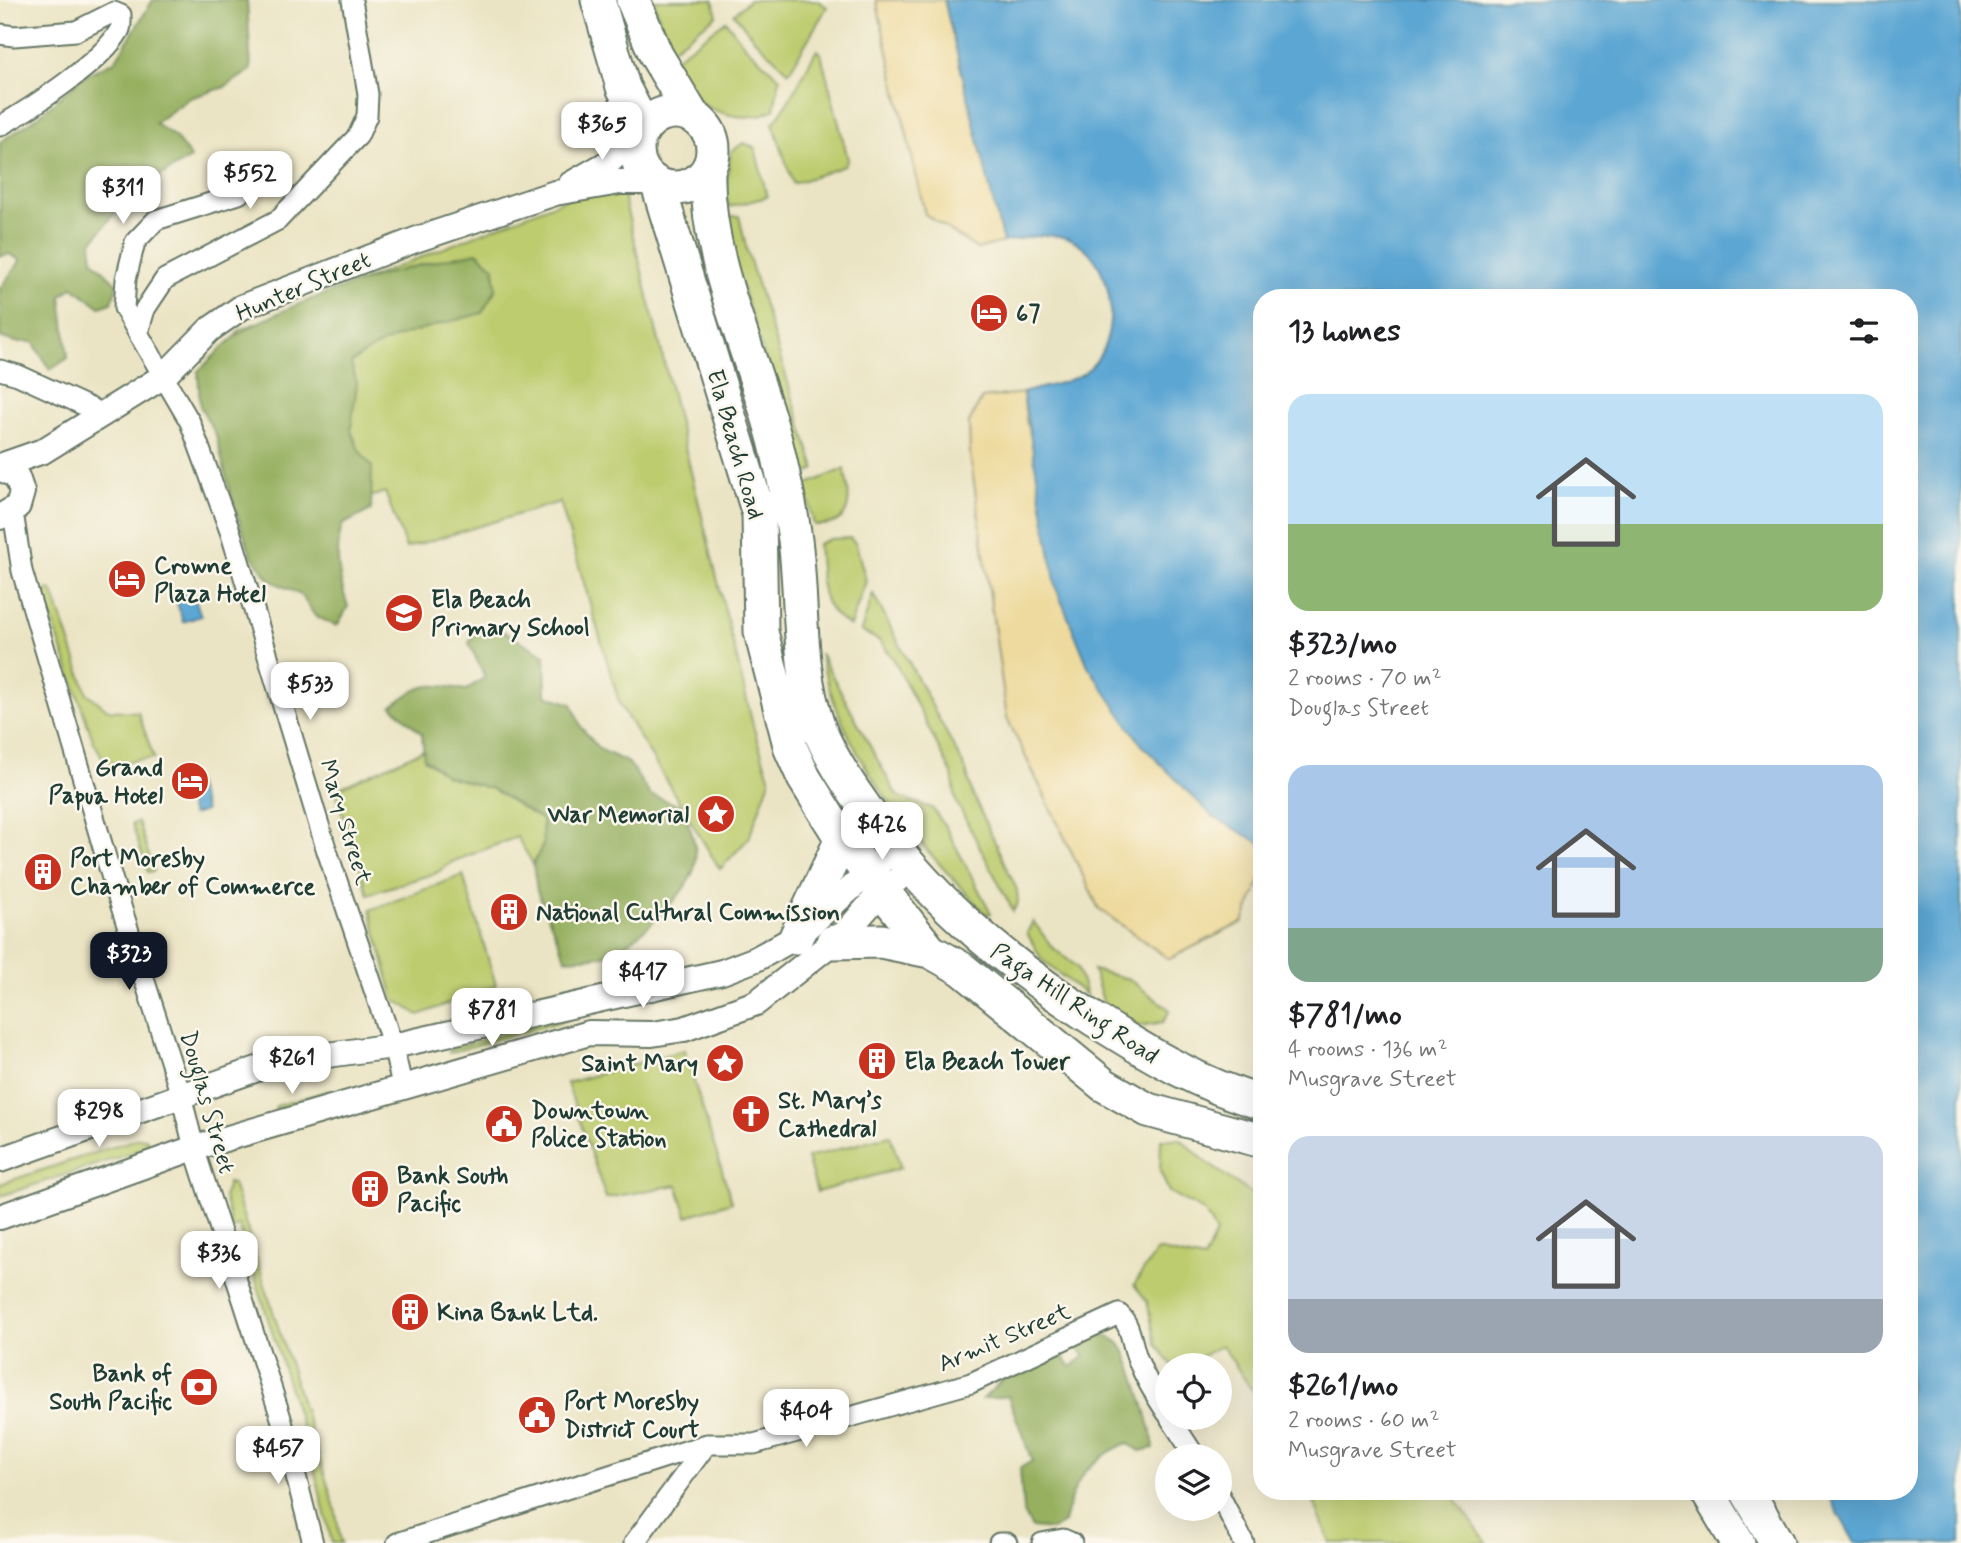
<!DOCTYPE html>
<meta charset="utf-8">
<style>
body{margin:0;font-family:Mynerve,sans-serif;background:#f2f2f2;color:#202124;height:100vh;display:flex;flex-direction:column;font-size:26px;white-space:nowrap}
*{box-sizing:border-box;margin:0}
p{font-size:23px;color:#757577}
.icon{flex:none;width:38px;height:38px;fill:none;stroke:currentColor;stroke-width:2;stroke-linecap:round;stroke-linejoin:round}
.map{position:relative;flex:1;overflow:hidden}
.panel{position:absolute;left:1253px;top:289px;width:665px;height:1211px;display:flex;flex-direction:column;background:#fff;border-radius:28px;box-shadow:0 7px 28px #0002}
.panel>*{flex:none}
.controls{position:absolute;left:1155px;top:1353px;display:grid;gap:14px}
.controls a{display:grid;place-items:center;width:77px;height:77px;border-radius:50%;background:#fff;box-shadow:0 7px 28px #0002;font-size:35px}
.price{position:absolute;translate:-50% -60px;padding:0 16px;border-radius:14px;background:#fff;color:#222;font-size:23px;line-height:46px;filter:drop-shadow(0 2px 4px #0008)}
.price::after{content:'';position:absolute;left:50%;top:42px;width:21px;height:16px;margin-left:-10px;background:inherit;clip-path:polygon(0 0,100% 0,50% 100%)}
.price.selected{background:#111827;color:#fff}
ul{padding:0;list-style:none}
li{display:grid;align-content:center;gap:14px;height:371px;padding:0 35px}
li span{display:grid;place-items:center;height:217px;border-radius:21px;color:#555}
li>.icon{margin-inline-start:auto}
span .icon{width:126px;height:126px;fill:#fffc;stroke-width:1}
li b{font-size:30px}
h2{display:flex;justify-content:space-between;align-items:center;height:84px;padding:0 35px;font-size:30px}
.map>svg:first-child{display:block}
</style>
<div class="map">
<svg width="1961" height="1543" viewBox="0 0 1961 1543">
<rect width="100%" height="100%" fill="#fbf7ec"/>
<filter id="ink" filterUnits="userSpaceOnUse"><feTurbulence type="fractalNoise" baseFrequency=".0143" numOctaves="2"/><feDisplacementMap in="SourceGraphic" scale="14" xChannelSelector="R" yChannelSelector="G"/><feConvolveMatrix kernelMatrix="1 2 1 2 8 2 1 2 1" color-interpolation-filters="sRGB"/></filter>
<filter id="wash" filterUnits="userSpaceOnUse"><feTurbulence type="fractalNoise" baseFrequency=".00686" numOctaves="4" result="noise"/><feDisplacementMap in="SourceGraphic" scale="28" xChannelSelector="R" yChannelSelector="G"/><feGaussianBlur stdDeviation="1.57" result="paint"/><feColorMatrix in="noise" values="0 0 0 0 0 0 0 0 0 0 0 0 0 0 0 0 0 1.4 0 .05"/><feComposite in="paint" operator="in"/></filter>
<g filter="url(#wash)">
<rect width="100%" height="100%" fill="#ebe4c4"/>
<!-- green -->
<path fill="#bdcc6e" stroke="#6e8451" stroke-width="2" d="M654,0H713L717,15L672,49L667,46Z
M749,0H817L827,7L789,72L755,40L734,14Z
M726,21L744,45L780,78L774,109C749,125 706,114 688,90C682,82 678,69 673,60Z
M817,50L821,54L848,159L844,166L793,184L773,123C789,106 803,72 817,50Z
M744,143L755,148L767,197L729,207L725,191L731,151Z
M619,178L754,729L770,780L749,838L720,869L620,705L560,502L406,548L385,492L261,533L217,368L239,330Z
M731,216H739L747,251L815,469L803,476L731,253L727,221Z
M844,469C852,498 854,527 814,525L805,485Z
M850,538L856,544L866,581L850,626C816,608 822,578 818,544L830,539Z
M49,589L53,592L87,693L108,710L138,712L154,758L106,764L93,740L43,594Z
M873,594L966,770L972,793L1017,890L1018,903L1013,911L956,801L952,774L894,660L880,641L861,631Z
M820,653L897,796L932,808L945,826L991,913L987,915C914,840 842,759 820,653Z
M423,750L424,759L447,776L492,789L542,820L543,845L533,864L517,837L454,861L436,873L368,894L335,790Z
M138,822L154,871L148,872L132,824Z
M463,875L496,985L419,1015L394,999L370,910Z
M1033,921L1052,947L1077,967L1086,995L1042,960L1027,933Z
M1093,970L1129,979L1170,1010L1163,1022L1140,1026L1105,1007Z
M568,1015L569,1019L449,1053L450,1049Z
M684,1050L732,1202L687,1216L677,1185L606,1198L567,1083Z
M331,1090L330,1096L275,1111L276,1106Z
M890,1135L901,1168L817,1192L807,1158Z
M139,1138L146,1139L150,1147L0,1196V1184Z
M1161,1139H1181L1207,1163L1255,1196L1262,1206V1396L1251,1389L1222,1345L1188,1364L1172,1365L1156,1344L1147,1301L1134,1285L1157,1250L1204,1260L1216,1233L1205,1212L1169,1192L1160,1171Z
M228,1183L233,1184L235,1190L335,1508L341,1543H332L313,1464L239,1225L232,1229L224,1196Z
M1310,1491H1450L1487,1543H1330Z"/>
<!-- forest -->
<path fill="#96b061" stroke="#5a764a" stroke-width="2" d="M153,0H247L251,70L225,87L190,98L155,123L175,137L191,158L131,193L91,243L93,260L117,284L112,303L100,307L73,287L61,296L68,358L50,370L33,342H15L0,337V288L21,260L9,254L0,256V142L35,119L85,75L115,61Z
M477,252L494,267L496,289L482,313C438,326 388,333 351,363L357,383L351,430L359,450L372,467L371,510L342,525C334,555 339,579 348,607L337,626L315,616L301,595L270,580L251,555L231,496L216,435L200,406L198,371C212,359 226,342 242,332C303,295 407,266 477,252Z
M477,629L501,630L545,655L546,695L572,704L581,727L599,749L629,763L650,795L681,806C689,825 700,848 694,869C685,897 632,946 604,955C593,958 578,958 566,959L537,891L533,864L543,845L542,820L492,789L447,776L424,758L422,734L392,706C424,682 427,683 466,690L485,677L469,643Z
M1082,1334C1094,1334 1110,1334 1119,1343C1131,1355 1152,1430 1154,1448L1140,1451L1127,1443C1088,1460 1073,1480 1064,1523L1052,1530L1032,1528L1023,1511L1020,1468L1032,1461L1008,1396L983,1399L1005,1377H1012L1060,1353L1071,1367L1085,1356L1071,1341Z"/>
<!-- sand -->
<path fill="#eeda9e" stroke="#868c69" stroke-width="2" d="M876,0H944L1003,242L977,249L925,214Z
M1023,393L1026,422L1212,816L1262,844V876L1243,922L1169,959L1099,909L1007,718L970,454L969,423L982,398Z"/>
<!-- water -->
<path fill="#5ba6d3" stroke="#3d7284" stroke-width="2" d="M944,0H1961V1543H1855L1826,1491H1909V298H1262V844L1212,816L1141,744L1088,666L1056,588L1023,393C1038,388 1072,382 1084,373C1123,345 1117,266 1076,242C1054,229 1027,238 1003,242Z
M191,587L201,616L183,622L174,593Z
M196,783L205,811L192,815L183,787Z"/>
</g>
<g filter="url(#ink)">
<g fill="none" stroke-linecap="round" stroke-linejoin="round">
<defs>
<path id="minor" d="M352,0L368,94L367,116L358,136L278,220L165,279L145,309L138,333L190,422L231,534L326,848L393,1046L403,1089
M0,34L14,36L76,31L114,12L121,15C121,20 122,27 119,31C103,61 30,109 0,126
M138,333L124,308L126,279L135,242L156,220L239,194
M0,370L18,375L101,413
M13,512L22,571L112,878L181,1095L194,1148L282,1421L313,1543
M1170,1418L1195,1456
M1220,1496L1244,1543
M397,1543L707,1444H754L971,1383L1119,1314C1132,1326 1131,1344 1138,1360C1145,1379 1156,1396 1167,1413
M634,1543L707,1444
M999,1543H1007
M1042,1543L1063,1539L1072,1543"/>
<path id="tertiary" d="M571,184L608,163L641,132
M0,466L43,451L164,376L209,330L242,307L415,240L555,193L620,182H654
M0,468L17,477L22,492L18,506L0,517
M0,1160L277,1062L393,1046L722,972L756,959L796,937L894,850
M0,1217L194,1148L589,1033L652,1034L684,1029L756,1003L847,931L881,892L910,870"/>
<path id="trunk" d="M598,0L623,87L644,128
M633,0L656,55L692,115
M637 150a38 38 0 1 1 76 0a38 38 0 1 1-76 0Z
M708,170C705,263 755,358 777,448C784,478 791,509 795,540C803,601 797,667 818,726C828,753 844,778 861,802C922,893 1002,961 1095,1020C1150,1055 1199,1084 1262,1103
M658,185L759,514L761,632L791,749L804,778L842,839L930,951
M796,937L842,839
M833,942L881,941L930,951L962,969L1104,1085L1148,1110L1262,1141
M1707,1491L1738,1543
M1747,1491L1777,1543"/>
</defs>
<!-- minor casing -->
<use href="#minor" stroke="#676" stroke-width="23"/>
<!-- tertiary casing -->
<use href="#tertiary" stroke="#676" stroke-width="28"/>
<!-- trunk casing -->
<use href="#trunk" stroke="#676" stroke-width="37"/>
<!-- minor -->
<use href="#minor" stroke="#fff" stroke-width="19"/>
<!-- tertiary -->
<use href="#tertiary" stroke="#fff" stroke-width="24"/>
<!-- trunk -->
<use href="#trunk" stroke="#fff" stroke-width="33"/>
</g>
</g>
<!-- icons -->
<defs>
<symbol id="hotel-disc" viewBox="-11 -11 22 22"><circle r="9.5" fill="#c8321e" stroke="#fbf7ec"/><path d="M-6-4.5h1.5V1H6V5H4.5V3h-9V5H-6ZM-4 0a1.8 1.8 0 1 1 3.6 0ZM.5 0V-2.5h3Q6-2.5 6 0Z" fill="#fff"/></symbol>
<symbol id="school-disc" viewBox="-11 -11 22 22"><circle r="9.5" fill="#c8321e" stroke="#fbf7ec"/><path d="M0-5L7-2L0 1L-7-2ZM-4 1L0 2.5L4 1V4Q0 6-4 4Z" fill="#fff"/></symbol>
<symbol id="sight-disc" viewBox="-11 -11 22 22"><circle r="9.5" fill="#c8321e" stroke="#fbf7ec"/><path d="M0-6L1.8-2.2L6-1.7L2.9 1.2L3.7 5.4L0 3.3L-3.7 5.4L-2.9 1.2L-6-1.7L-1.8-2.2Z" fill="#fff"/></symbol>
<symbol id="building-disc" viewBox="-11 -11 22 22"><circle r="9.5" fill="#c8321e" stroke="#fbf7ec"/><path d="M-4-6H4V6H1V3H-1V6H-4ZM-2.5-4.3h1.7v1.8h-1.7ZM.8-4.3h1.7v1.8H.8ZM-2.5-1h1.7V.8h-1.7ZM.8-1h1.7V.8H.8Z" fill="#fff"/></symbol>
<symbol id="church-disc" viewBox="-11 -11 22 22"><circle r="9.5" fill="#c8321e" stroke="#fbf7ec"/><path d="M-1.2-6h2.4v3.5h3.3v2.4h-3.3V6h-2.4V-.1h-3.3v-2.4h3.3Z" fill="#fff"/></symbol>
<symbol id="civic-disc" viewBox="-11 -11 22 22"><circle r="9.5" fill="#c8321e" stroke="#fbf7ec"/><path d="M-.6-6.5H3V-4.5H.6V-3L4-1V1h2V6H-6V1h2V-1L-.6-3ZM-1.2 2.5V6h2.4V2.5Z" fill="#fff"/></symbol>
<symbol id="bank-disc" viewBox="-11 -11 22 22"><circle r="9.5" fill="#c8321e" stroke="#fbf7ec"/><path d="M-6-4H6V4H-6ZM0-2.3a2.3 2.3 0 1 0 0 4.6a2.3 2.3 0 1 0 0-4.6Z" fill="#fff"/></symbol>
</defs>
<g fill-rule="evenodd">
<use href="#hotel-disc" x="967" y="291" width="44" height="44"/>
<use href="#hotel-disc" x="105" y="557" width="44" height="44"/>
<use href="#school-disc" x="382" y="591" width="44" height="44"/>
<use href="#hotel-disc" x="168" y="759" width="44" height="44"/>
<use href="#sight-disc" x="694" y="792" width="44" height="44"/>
<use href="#building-disc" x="21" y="850" width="44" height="44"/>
<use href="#building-disc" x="487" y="890" width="44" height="44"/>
<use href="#building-disc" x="855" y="1039" width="44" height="44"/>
<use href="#sight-disc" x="703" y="1041" width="44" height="44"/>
<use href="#church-disc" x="729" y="1092" width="44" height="44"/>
<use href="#civic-disc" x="482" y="1102" width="44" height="44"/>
<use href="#building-disc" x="348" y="1167" width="44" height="44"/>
<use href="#building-disc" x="388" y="1290" width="44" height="44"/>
<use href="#bank-disc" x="177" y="1365" width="44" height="44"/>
<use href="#civic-disc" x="515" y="1393" width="44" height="44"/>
</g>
<g text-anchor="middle" stroke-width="5" stroke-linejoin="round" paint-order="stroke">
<!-- street labels -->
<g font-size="24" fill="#1f3d34" stroke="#fbf7ec">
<text transform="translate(303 286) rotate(-23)" y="8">Hunter Street</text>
<text transform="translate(736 444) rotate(74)" y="8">Ela Beach Road</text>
<text transform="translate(346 822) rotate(73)" y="8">Mary Street</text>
<text transform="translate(1075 1003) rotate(34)" y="8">Paga Hill Ring Road</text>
<text transform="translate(208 1102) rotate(74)" y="8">Douglas Street</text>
<text transform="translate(1004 1337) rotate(-23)" y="8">Armit Street</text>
</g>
<!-- poi labels -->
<g font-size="24" font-weight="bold" fill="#1f3d34" stroke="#fbf7ec" text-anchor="start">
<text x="1016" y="321">67</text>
<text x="154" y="573">Crowne<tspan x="154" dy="28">Plaza Hotel</tspan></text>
<text x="431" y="607">Ela Beach<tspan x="431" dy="28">Primary School</tspan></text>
<text x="163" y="775" text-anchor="end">Grand<tspan x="163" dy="28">Papua Hotel</tspan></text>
<text x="689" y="822" text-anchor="end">War Memorial</text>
<text x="70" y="866">Port Moresby<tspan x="70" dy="28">Chamber of Commerce</tspan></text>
<text x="536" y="920">National Cultural Commission</text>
<text x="904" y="1069">Ela Beach Tower</text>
<text x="698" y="1071" text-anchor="end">Saint Mary</text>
<text x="778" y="1108">St. Mary’s<tspan x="778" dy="28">Cathedral</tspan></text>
<text x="531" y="1118">Downtown<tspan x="531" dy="28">Police Station</tspan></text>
<text x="397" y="1183">Bank South<tspan x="397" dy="28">Pacific</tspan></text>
<text x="437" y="1320">Kina Bank Ltd.</text>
<text x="172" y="1381" text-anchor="end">Bank of<tspan x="172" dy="28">South Pacific</tspan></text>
<text x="564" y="1409">Port Moresby<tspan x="564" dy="28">District Court</tspan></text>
</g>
</g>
</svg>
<div class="controls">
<a><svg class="icon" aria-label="locate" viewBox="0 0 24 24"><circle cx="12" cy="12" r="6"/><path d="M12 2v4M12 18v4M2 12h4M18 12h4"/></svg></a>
<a><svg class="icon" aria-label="layers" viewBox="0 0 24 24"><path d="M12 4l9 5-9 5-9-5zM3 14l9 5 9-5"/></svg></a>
</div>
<b class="price" style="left:602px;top:162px">$365</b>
<b class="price" style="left:250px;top:211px">$552</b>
<b class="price" style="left:123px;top:226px">$311</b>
<b class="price" style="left:310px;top:722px">$533</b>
<b class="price" style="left:882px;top:862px">$426</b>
<b class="price selected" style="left:129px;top:992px">$323</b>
<b class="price" style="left:643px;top:1010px">$417</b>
<b class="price" style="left:492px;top:1048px">$781</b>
<b class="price" style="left:292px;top:1096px">$261</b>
<b class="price" style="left:99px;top:1149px">$298</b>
<b class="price" style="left:219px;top:1291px">$336</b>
<b class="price" style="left:806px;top:1449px">$404</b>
<b class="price" style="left:278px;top:1486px">$457</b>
<section class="panel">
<h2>13 homes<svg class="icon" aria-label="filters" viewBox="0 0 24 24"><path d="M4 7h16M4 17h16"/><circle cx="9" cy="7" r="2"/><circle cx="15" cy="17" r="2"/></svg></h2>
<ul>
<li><span style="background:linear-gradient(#bfe0f5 60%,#8fb573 0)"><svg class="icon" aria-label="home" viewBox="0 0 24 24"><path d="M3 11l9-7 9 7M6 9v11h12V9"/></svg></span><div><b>$323/mo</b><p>2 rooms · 70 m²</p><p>Douglas Street</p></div></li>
<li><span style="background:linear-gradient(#a9c7e8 75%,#7fa58c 0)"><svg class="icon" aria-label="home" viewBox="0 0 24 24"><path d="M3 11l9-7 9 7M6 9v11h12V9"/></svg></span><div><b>$781/mo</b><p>4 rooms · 136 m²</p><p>Musgrave Street</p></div></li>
<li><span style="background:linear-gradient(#c9d6e8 75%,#9aa5b1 0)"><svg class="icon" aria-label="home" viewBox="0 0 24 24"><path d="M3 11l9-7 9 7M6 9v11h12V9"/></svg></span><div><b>$261/mo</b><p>2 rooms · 60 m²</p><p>Musgrave Street</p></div></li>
</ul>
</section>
</div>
